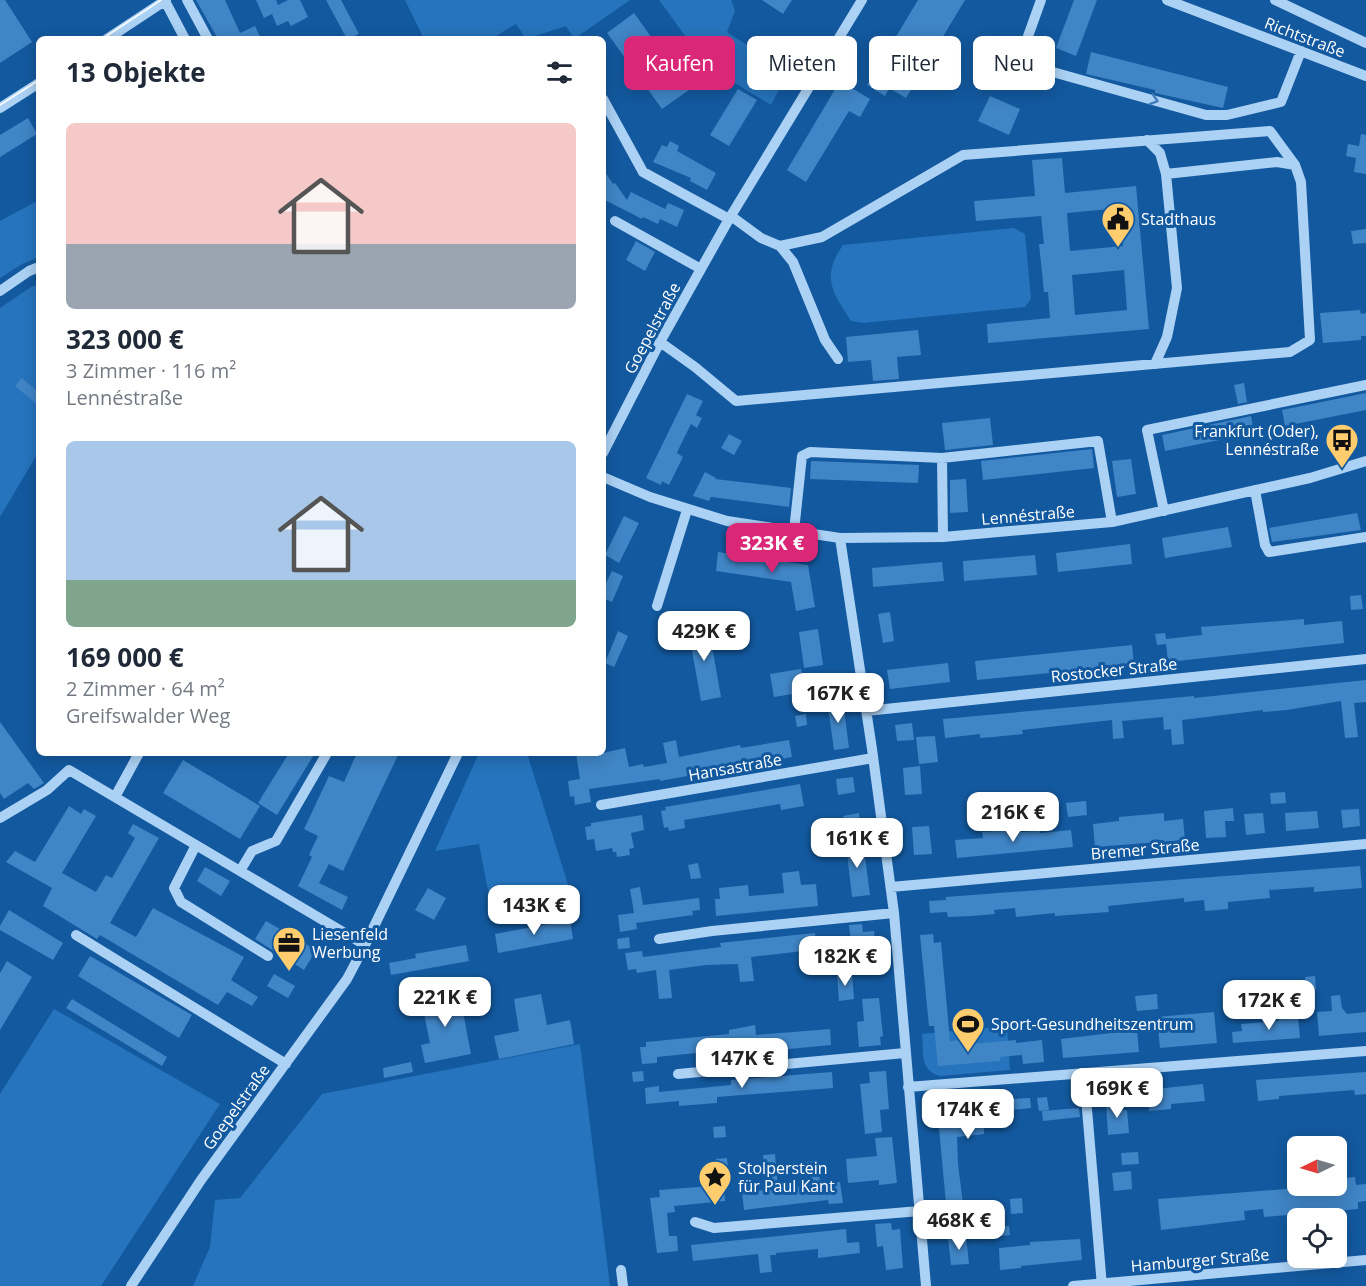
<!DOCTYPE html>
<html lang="de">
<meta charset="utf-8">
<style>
body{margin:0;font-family:"Open Sans",sans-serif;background:#f6f6f7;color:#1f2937;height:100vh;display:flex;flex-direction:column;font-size:22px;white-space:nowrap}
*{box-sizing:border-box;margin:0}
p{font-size:20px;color:#747a83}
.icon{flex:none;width:33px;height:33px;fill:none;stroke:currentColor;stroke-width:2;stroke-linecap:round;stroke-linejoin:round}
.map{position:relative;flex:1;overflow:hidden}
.drawer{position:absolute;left:36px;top:36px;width:570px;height:720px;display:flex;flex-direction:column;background:#fff;border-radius:9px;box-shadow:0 3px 15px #0003}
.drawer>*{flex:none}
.hud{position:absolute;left:624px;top:36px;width:570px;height:54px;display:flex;gap:12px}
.needle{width:39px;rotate:265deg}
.fabs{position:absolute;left:1287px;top:1136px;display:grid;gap:12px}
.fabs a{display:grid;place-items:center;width:60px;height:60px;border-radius:9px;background:#fff;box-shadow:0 3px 15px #0003;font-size:30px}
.price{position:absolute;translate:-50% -51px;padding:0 14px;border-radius:12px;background:#fff;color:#222;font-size:20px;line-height:39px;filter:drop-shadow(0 2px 3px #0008)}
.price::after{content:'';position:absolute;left:50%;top:36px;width:18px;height:14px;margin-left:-9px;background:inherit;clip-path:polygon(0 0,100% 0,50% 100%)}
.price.on{background:#db2777;color:#fff}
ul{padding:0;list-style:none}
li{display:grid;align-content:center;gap:12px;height:318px;padding:0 30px}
li span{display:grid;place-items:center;height:186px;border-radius:9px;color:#555}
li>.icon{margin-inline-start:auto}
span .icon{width:108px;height:108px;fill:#fffc;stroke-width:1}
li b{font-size:26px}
h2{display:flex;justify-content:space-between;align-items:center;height:72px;padding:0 30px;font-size:26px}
.tag{padding:0 21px;border-radius:9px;background:#fff;box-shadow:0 3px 15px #0003;font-size:21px;line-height:54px}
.tag.on{background:#db2777;color:#fff}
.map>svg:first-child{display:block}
</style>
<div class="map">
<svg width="1366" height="1286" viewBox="0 0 1366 1286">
<rect width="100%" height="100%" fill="#13599f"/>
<!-- green -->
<path fill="#2674bd" d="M405,0H630L574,39L566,26L526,39L516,24L491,39H424Z
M659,0H731L735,11L727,32L788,72L771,105L707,66Z
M39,200V257L22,264L0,278V221Z
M1014,228L1025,234L1031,299L1025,307L863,323L851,321C832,292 821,277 843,245Z
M39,284V451L0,517V308L31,287Z
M479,753H527L570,891L491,906L479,844L435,851Z
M54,1009L220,1104L101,1286H0V1094Z
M1007,1026L1010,1070L940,1076C919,1070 924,1053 922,1034Z
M580,1044L610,1286H193L210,1247L215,1200L240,1198L322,1094Z"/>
<!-- building -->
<path fill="#4085c6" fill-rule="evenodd" d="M0,0H5L32,42L0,63Z
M196,0H225L240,33L255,26L261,39H218Z
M256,0H276L278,5L288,0H300L308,17L291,26L288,21L277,26L272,14L264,18Z
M326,0H341L359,34L347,39Z
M762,0H792L783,14Z
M918,0H965L906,98L889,88L885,96L867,85Z
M1074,0H1097L1076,56L1056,48Z
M634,13L689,90L662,109L607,33Z
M1091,52L1228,87L1223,108L1155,93V90L1086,74Z
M840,81L870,99L860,117L849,111L806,182L787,170Z
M738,89L757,100L729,146L710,135Z
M990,96L1020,109L1009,135L978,121Z
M28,118L37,134L0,157V135Z
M1361,134L1366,135V174L1354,172L1356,158L1346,156L1348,144L1359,146Z
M670,141L679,146L677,151L716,173L707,190L690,181L691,178L653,162L662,145L667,147Z
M1062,158L1065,193L1136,186L1149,329L988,343L987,324L1050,318L1048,292H1044L1039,244H1044L1041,216L976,221L974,201L1035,196L1032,160ZM1120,208L1123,246L1070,251L1067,213ZM1124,270L1127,310L1075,315L1072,275Z
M603,169L613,184L615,183L627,200L631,192L665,209L668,203L684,210L677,227L660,219L658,224L643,217L642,219L603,199Z
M1366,229V243L1353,244L1351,231Z
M636,241L655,252L645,271L626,260Z
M1360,310L1361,314L1366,313V336H1361V340L1323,343L1320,313Z
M918,330L921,355L897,357L899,379L873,381L871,360L848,362L846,337Z
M22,378L39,393V406L15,386Z
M1244,383L1247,402L1238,404L1234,385Z
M1366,393V410L1285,426L1282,410Z
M687,394L703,401L696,415L702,418L697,428L691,424L681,444L677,453L683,457L669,485L662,481L661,485L646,478Z
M1251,416L1254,433L1165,451L1162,435Z
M990,418L993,445L945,450L942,423Z
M729,434L742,441L734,455L721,448Z
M1092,449L1094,468L983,480L981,461Z
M1131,459L1136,494L1117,497L1112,461Z
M811,461L919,465L918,483L810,479Z
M705,472L716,478L715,479L791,488L789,507L711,497L709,501L693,496Z
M966,479L968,512L950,513V480Z
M1357,513L1361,530L1272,542L1269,528Z
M624,516L639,523L619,563L605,555Z
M1228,527L1232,547L1165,558L1162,538Z
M1130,544L1132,564L1058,572L1056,553Z
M718,552L808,565L815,607L796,611L791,582L716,571Z
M1035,555L1037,575L964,581L963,561Z
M942,562L944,581L873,587L872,568Z
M612,571L623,576L612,602L603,598V589Z
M1361,595L1363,609L1351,610L1350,596Z
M890,612L894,641L883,643L878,614Z
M1304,619V625L1342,621L1344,643L1168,662L1166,644L1157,645L1155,634L1165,633L1166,639L1202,635L1201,627Z
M708,624L721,697L701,701L688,628Z
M818,629L823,665L804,668L799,632Z
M618,631L628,636L614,667L605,663Z
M1132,645L1134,665L977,680L975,661Z
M948,663L950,682L890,689L887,670Z
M801,669L805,692L774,697L770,674Z
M1366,680V702L1354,703L1358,737L1345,738L1341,701L1287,710L1263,712V710L1182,720L1184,744L1172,745L1171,729L1164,730L1163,717L1122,721L1124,738L1113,739L1112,720L1022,730L1023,734L993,737L980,738V734L945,738L943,719L1194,696V698Z
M837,699V702L843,701L849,748L834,750L827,700Z
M806,714L807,725L797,727L795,716Z
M0,722L44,783L34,789L28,783L4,799L0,793Z
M912,723L914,740L897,741L895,725Z
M935,736L938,762L919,764L916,737Z
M676,740L679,757L740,745L741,748L789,740L792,757L660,781V779L589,789L591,802L575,805L574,796L570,797L568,781L580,779L576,753H603L625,748L629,767L643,764L644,767L667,763L663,743Z
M289,753H315L277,815L258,803Z
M357,753H399L343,871L329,864L319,883L348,897L342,910L298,886L312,857L309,855L318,836L304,829L329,776L344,782Z
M183,760L260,806L240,839L163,793Z
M920,766L922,794L905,795L903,768Z
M853,777L855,792L838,795L836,779Z
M800,784L804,806L781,810L780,804L684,820L685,828L669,831L668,827L664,828L661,811L666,810L665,807Z
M1285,792L1286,803L1271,804L1270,793Z
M1086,801L1087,815L1068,817L1066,803Z
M69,806L81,814L84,809L96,816L62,873L96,892L106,875L112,878L135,838L128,833L133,824L159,838L110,923L136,937L153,908L244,957L231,980L258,997L252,1006L227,992L218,1005L100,935L97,939L43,906L52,888L6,862L15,851L35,862Z
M1233,808L1234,821H1225L1226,837L1206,838L1204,811Z
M1359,809L1360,826L1343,828L1341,810Z
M1317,811L1319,828L1286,831L1285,813Z
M859,813L861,829L846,832L843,816Z
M1164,813V821L1183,819L1185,840L1095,847L1093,824L1119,821V817Z
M1263,813L1265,833L1246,835L1244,814Z
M642,815L644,830L631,833L634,848L629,849L630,855L617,857L616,852H613L612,848L596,851L594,839L587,840L585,827L591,826V823Z
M929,826L932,854L914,855L912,827Z
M1021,830L1022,832L1040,831V833L1071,830L1073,847L957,858L955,840L983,838L982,832Z
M855,834L858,858L865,857L870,895L852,897L845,835Z
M698,863L701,878L691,879L688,865Z
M1360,866L1362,888L1314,892V887L1269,890L1270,898L1228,902V909L1205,911L1204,900L1184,902V898L1108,906L1109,912L1055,916V913L1016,917L1015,908L994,910L995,914L971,916L948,917L947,912L930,913L929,901L946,900V897Z
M205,867L230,881L221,896L197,881Z
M799,871L801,885L816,884L818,906L716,916L715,899H720L719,888L748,885L749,896L784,893L782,873Z
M640,887L643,905L699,898L700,910L692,911L693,915L636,923L637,929L620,932L618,915L634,913L630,889Z
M428,888L446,898L434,920L415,910Z
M9,910L63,943L53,960L0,930V926Z
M570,920L573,939L498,953L495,934Z
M266,921L316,950L304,970L255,939Z
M862,924L863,932L874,931L878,970L860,971L857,942L851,943L849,925Z
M815,933L816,942H821L822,952L804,954V951L751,957L754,981L740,982L738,964L706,965L669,970L672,998L659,999L656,970L637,973L636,969L628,970L625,953L642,951L643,957L721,947L720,943Z
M933,934L934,943L941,942L950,1041L960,1040L961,1045L1016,1040V1043L1042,1040L1044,1062L1023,1064L1022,1055L1000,1057V1061L938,1066L934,1026H929L920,935Z
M629,937L630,948L618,949L617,939Z
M466,945L469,961L391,975L389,963L416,958L415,954Z
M90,956L192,1015L179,1038L78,976Z
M7,961L32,977L0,1030V973Z
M274,974L295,986L288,998L267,986Z
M852,974L854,999L839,1001L837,975Z
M1315,976L1316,989L1306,990L1305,977Z
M459,991L471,1054L425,1063L421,1045L430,1043L421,999Z
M541,994L547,1025L570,1020L574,1044L499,1059L494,1036L519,1031L514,999Z
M1157,994L1158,1009L1137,1011L1135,996Z
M1340,995L1342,1008L1347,1014L1366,1012V1032L1319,1036L1317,1012L1332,1011L1331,996Z
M879,998L883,1036L880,1037L881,1045L859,1047L857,1022L864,1021L862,999Z
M72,999L167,1057L162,1066L66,1008Z
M1214,1012L1217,1043L1160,1048L1157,1017Z
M1298,1016L1300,1038L1233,1043L1232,1032L1242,1031L1241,1024L1279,1021L1278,1018Z
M755,1025L756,1035L830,1029L831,1045L726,1055V1050L657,1057V1063L642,1064L640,1047H646V1042L729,1034V1030Z
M1137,1030L1139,1052L1063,1058L1061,1039Z
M411,1062L413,1072L384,1078L383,1068Z
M643,1071L644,1081L633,1082L632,1072Z
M886,1071L889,1109L880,1110L882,1132L865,1134L860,1084L870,1083L869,1072Z
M832,1072L833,1088L717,1097V1103L679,1106V1101L646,1104L645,1088L659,1086V1092L731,1085V1080Z
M1366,1072V1094L1355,1095L1354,1090L1279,1096V1099L1258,1101L1256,1080Z
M1203,1084L1205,1101L1171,1104V1109L1149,1111L1146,1090Z
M1047,1097L1049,1110L1039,1111L1037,1098Z
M1030,1098L1031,1108L1011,1110L1012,1124L984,1126V1134L957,1137L958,1164L964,1212L947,1214L937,1107L954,1105L955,1113L993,1110L992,1100Z
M1118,1100L1119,1110H1127L1129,1133L1108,1135L1106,1101Z
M1079,1108L1080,1117L1043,1121L1042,1111Z
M725,1126L726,1137L714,1138L713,1127Z
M892,1137L897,1183L879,1185V1180L848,1183L846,1159L877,1156L875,1138Z
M1138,1152L1139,1164L1122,1165L1121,1153Z
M775,1154L778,1189L809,1186L806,1162L818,1161L820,1184L840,1182L843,1203L829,1204L828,1200L744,1210L742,1192L766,1190L763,1155Z
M727,1158L728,1169L717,1170L716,1159Z
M1131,1171L1132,1189L1114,1191L1112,1173Z
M1355,1177L1356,1185L1366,1184V1201L1358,1202V1209L1264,1217L1263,1209L1244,1211L1245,1220L1161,1230L1158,1199L1336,1185V1179Z
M724,1185L725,1201L674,1206L675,1212L667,1213L669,1236H677L678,1251L657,1253L650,1198L660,1197L659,1190Z
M1022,1198L1023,1213L1011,1214L1010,1199Z
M891,1223L892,1230L900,1229L903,1268L886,1270L883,1246L877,1247L875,1224Z
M1009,1226L1010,1235L973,1239L972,1229Z
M846,1229L847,1243L859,1242L860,1253L818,1258V1249L776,1253V1255H770L772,1272L760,1273L758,1254L693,1261L691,1245Z
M966,1236L969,1264L951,1265L948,1238Z
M1080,1239L1082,1260L1021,1266V1268L1000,1270L999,1248L1030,1245V1242Z"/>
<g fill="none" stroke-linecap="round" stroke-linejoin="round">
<!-- minor -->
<path stroke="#abd1f4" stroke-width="10" d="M187,0L208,39
M1041,0L1022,53L1033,65L1042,69L1206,115H1227L1281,102L1301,51
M1167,0L1366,76
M1275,0L1366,43
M165,1L185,39
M107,39L166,0
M603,99L643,172L729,219
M0,108L39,83
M1147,140L1160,153L1166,174L1177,288L1167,337L1155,364
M1166,174L1277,162L1295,165
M731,216L761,238L780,246L793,262L825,340L838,359
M615,221L701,269
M0,291L29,271L39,267
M660,342L695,367L736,401L1290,352L1310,340L1301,182L1295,165L1270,131L963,155L822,237L780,246
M603,453L660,342L729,219L862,0
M942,458L943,537
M603,477L650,497L727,521L840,538L943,537L1112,522L1310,478L1366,461
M1255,490L1265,545L1269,552L1366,537
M1164,511L1147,430L1366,385
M794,531L802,456L810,452L942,458L1098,441L1112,522
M840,538L872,749L894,913L926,1286
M657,606L687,510
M866,711L1366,659
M115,797L139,753
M601,805L873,758
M0,818L47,790L69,770L365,945
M196,845L174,888L181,902L268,956
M240,871L252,851L276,841L327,753
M891,887L1366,844
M76,935L286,1064
M659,939L712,931L894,913
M678,1074L905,1053
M1084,1074L1102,1286
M908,1087L1366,1051
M695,1222L714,1228L920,1211
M621,1270L623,1286
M131,1286L201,1180L347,979L365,945L458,753
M1073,1286L1366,1260"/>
<!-- tram -->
<path stroke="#fff" stroke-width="1.5" d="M102,39L161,0
M0,105L39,80"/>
</g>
<!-- one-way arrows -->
<defs><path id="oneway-chevron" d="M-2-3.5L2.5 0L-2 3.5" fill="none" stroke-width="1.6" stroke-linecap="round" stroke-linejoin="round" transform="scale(1.5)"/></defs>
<use stroke="#417db8" href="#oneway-chevron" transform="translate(1154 100) rotate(16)"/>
<!-- icons -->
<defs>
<symbol id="civic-pin" viewBox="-11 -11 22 30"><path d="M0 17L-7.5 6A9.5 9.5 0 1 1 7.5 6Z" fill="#ffcc6e" stroke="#13599f"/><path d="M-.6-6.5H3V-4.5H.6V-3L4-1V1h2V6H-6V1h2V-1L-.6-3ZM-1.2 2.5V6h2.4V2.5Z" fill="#111"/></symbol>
<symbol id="bus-pin" viewBox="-11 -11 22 30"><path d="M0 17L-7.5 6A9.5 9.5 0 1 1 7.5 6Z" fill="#ffcc6e" stroke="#13599f"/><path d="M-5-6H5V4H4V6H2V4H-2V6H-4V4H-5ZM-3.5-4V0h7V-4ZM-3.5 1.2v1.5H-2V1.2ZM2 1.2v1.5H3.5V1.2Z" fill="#111"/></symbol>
<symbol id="office-pin" viewBox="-11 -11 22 30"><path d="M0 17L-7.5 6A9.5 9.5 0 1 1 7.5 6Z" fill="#ffcc6e" stroke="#13599f"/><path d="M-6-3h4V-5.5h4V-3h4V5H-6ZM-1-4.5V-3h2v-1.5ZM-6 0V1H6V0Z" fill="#111"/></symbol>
<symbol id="stadium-pin" viewBox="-11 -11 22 30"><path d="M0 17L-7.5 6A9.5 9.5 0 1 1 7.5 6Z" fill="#ffcc6e" stroke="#13599f"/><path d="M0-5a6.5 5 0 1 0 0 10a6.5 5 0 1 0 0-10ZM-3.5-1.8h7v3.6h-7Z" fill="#111"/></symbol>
<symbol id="sight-pin" viewBox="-11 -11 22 30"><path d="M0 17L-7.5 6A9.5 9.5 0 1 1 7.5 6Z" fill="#ffcc6e" stroke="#13599f"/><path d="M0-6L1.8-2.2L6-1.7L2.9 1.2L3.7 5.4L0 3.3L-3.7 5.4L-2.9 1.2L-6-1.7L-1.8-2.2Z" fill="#111"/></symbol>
</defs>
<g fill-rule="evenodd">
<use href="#civic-pin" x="1099" y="200" width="38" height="52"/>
<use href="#bus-pin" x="1323" y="421" width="38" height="52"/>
<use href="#office-pin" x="270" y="924" width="38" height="52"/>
<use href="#stadium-pin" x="949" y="1005" width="38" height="52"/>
<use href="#sight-pin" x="696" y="1158" width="38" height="52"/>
</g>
<g text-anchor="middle" stroke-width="6" stroke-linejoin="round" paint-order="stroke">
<!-- street labels -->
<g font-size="16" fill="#fff" stroke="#13599f">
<text transform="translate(1305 37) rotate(21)" y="6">Richtstraße</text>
<text transform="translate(652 328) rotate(-62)" y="6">Goepelstraße</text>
<text transform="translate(1028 515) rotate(-5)" y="6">Lennéstraße</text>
<text transform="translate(1114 670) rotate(-6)" y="6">Rostocker Straße</text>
<text transform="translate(735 767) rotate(-10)" y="6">Hansastraße</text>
<text transform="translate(1145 849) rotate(-5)" y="6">Bremer Straße</text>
<text transform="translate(236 1107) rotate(-54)" y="6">Goepelstraße</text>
<text transform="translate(1200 1260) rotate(-5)" y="6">Hamburger Straße</text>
</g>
<!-- poi labels -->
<g font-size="16" fill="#fff" stroke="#13599f" text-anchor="start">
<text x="1141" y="225">Stadthaus</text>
<text x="1319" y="437" text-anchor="end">Frankfurt (Oder),<tspan x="1319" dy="18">Lennéstraße</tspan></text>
<text x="312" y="940">Liesenfeld<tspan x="312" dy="18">Werbung</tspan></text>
<text x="991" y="1030">Sport-Gesundheitszentrum</text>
<text x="738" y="1174">Stolperstein<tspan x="738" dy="18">für Paul Kant</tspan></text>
</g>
</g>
</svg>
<div class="fabs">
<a><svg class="needle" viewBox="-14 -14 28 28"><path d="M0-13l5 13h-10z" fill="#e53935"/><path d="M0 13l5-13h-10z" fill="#747a83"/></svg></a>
<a><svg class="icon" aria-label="locate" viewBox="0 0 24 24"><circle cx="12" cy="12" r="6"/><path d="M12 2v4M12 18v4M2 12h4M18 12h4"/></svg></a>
</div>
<b class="price on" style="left:772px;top:574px">323K €</b>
<b class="price" style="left:704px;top:662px">429K €</b>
<b class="price" style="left:838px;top:724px">167K €</b>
<b class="price" style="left:1013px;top:843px">216K €</b>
<b class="price" style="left:857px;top:869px">161K €</b>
<b class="price" style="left:534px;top:936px">143K €</b>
<b class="price" style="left:845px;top:987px">182K €</b>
<b class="price" style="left:445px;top:1028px">221K €</b>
<b class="price" style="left:1269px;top:1031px">172K €</b>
<b class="price" style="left:742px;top:1089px">147K €</b>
<b class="price" style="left:1117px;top:1119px">169K €</b>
<b class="price" style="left:968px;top:1140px">174K €</b>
<b class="price" style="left:959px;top:1251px">468K €</b>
<div class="hud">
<a class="tag on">Kaufen</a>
<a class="tag">Mieten</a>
<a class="tag">Filter</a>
<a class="tag">Neu</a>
</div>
<section class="drawer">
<h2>13 Objekte<svg class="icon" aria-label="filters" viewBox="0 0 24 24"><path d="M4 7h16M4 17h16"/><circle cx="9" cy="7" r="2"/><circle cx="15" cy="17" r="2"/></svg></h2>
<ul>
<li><span style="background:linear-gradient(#f6c9c9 65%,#9aa5b1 0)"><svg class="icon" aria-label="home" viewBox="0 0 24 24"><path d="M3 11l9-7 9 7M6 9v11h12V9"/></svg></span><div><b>323 000 €</b><p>3 Zimmer · 116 m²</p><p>Lennéstraße</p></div></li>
<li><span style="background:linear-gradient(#a9c7e8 75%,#7fa58c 0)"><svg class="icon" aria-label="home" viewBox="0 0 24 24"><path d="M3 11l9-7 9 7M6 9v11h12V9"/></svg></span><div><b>169 000 €</b><p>2 Zimmer · 64 m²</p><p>Greifswalder Weg</p></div></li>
</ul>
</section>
</div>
